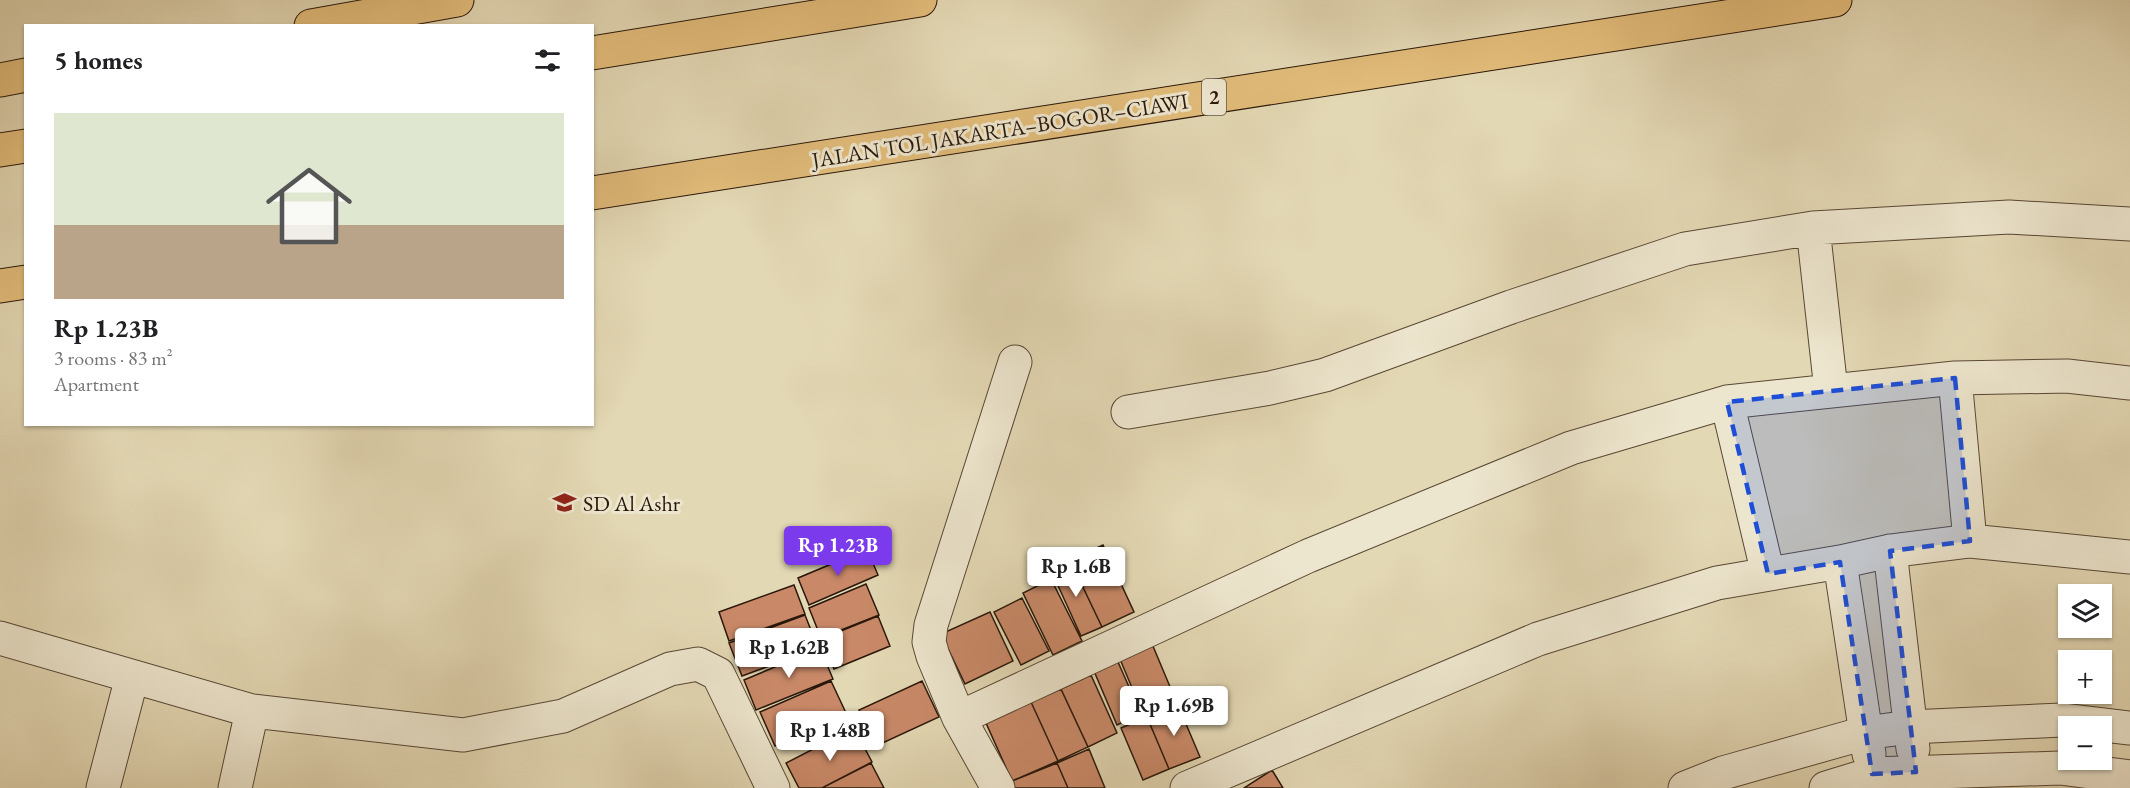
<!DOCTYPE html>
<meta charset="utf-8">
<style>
body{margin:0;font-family:"EB Garamond",serif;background:#f2f2f2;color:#202124;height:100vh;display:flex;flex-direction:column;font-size:22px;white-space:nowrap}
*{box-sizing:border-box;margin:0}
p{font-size:20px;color:#757577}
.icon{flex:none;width:33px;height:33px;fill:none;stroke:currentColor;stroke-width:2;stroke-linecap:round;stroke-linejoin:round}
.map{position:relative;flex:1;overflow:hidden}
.sheet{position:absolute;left:24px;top:24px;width:570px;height:402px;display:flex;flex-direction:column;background:#fff;border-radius:0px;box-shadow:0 2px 4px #0004}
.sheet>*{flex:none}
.fabs{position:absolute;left:2058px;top:584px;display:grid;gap:12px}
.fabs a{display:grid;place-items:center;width:54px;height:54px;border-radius:0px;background:#fff;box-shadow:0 2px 4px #0004;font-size:30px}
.price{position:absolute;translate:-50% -51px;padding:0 14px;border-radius:6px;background:#fff;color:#222;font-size:20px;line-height:39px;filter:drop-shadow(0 2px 3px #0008)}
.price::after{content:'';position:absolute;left:50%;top:36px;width:18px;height:14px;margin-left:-9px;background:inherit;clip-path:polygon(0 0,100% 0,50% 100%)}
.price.on{background:#7c3aed;color:#fff}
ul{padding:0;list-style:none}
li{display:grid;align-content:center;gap:12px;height:318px;padding:0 30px}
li+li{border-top:2px solid #e0e0e0}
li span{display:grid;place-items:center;height:186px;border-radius:0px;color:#555}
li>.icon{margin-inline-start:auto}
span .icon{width:108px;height:108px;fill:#fffc;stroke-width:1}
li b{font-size:26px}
h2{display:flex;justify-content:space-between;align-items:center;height:72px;padding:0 30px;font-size:26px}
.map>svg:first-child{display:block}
</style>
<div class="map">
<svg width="2130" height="788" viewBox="0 0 2130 788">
<rect width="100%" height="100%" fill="#e3d8b4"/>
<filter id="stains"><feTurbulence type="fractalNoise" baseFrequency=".00333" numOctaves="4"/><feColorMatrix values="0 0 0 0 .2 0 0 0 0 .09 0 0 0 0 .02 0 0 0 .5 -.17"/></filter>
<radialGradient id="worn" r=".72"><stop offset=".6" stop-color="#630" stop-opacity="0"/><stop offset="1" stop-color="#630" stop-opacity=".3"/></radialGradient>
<!-- building -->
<path fill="#c98968" stroke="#29170a" stroke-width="1.5" d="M1103,545L1134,612L1102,627L1070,560Z
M867,549L878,575L809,605L798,578Z
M1070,560L1102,627L1081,636L1050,568Z
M1051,579L1082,641L1053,655L1023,593Z
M866,584L879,615L821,638L809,608Z
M794,585L805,614L729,641L719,612Z
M1022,598L1049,651L1021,665L994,612Z
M990,612L1013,661L965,684L941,634Z
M805,615L818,648L742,676L729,643Z
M878,616L890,646L834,669L821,639Z
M1150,639L1176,701L1143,714L1117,652Z
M820,648L833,679L756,710L744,680Z
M1114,653L1141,714L1117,725L1091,664Z
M1091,675L1117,733L1088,747L1061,689Z
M831,681L847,715L775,746L760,712Z
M922,681L939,717L876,746L859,710Z
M1061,689L1088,747L1058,761L1031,702Z
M1031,702L1058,761L1012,781L986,723Z
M1178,705L1200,757L1169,769L1147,717Z
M1147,717L1169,769L1143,780L1121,728Z
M854,728L872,762L822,788H799L786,763Z
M1089,749L1105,788H1068L1057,763Z
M871,763L884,788H822Z
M1057,763L1068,788H1015L1012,781Z
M1272,770L1283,788H1244Z"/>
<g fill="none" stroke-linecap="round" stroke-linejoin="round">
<defs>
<path id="street" d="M1813,228L1831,390
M1955,378L1970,541
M1727,402L1768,574
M1128,412L1270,388L1325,375L1511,307L1685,249L1813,228L2009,217L2130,224
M1890,551L1913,749
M1840,562L1869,754
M0,638L252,711L463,735L563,716L670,669L698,664L718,674L773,788
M959,718L1308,556L1571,448L1727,402L1955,378L2067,376L2130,383
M103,788L132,677
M235,788L252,711
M998,788L959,718L933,656L929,642L931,625L1015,362
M1187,788L1538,639L1717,583L1840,562L1890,551L1970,541L2130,557
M1685,788L1723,773L1865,733L1910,727L2062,720L2130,728
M1826,788L1872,774L2060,768L2130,777"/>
<path id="highway" d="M311,26L457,0
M592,53L920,0
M0,80L26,75
M0,150L26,146
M592,193L1835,0
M0,286L26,282"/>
</defs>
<!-- street casing -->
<use href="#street" stroke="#584734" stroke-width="35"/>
<!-- highway casing -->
<use href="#highway" stroke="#29170a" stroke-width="35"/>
<!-- street -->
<use href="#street" stroke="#ede6ce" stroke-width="33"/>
<!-- highway -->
<use href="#highway" stroke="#e2bc7a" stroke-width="33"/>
</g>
<!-- marked area -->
<path fill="#1d4ed8" fill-opacity="0.2" stroke="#1d4ed8" stroke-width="4.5" stroke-dasharray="12 8" stroke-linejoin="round" d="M1955,378L1970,541L1890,551L1916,772L1872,774L1840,562L1768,574L1727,402Z"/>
<!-- icons -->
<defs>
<symbol id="school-bare" viewBox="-9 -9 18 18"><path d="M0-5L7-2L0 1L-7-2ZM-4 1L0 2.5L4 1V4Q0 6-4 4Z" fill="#8f2418" stroke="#ede6ce" stroke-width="2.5" paint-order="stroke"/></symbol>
</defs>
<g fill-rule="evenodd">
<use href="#school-bare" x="548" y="486" width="33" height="33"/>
</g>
<g text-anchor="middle" stroke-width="6" stroke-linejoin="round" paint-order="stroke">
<!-- shield labels -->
<rect fill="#ede6ce" stroke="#645545" stroke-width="1.5" x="1202" y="79" width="24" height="36" rx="4.5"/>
<g font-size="21" font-weight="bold" fill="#29170a">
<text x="1214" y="104">2</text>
</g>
<!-- street labels -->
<g font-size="22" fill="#29170a" stroke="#ede6ce">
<text transform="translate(1000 130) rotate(-9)" y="8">JALAN TOL JAKARTA–BOGOR–CIAWI</text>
</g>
<!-- poi labels -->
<g font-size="22" fill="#29170a" stroke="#ede6ce" text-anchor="start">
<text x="583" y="511">SD Al Ashr</text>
</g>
</g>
<rect width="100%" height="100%" filter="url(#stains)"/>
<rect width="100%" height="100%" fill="url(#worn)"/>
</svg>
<div class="fabs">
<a><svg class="icon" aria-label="layers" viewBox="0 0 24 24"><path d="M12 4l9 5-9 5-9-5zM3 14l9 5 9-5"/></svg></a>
<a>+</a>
<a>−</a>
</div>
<b class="price on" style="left:838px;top:577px">Rp 1.23B</b>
<b class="price" style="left:1076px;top:598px">Rp 1.6B</b>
<b class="price" style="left:789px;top:679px">Rp 1.62B</b>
<b class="price" style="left:1174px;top:737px">Rp 1.69B</b>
<b class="price" style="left:830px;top:762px">Rp 1.48B</b>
<section class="sheet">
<h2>5 homes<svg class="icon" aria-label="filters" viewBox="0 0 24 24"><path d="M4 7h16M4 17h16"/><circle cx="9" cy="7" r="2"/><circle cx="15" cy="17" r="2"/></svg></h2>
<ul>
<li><span style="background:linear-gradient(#dfe7d0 60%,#b9a48a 0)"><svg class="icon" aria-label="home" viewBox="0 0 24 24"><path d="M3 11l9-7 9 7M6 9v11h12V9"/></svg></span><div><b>Rp 1.23B</b><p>3 rooms · 83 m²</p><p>Apartment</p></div></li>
</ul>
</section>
</div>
